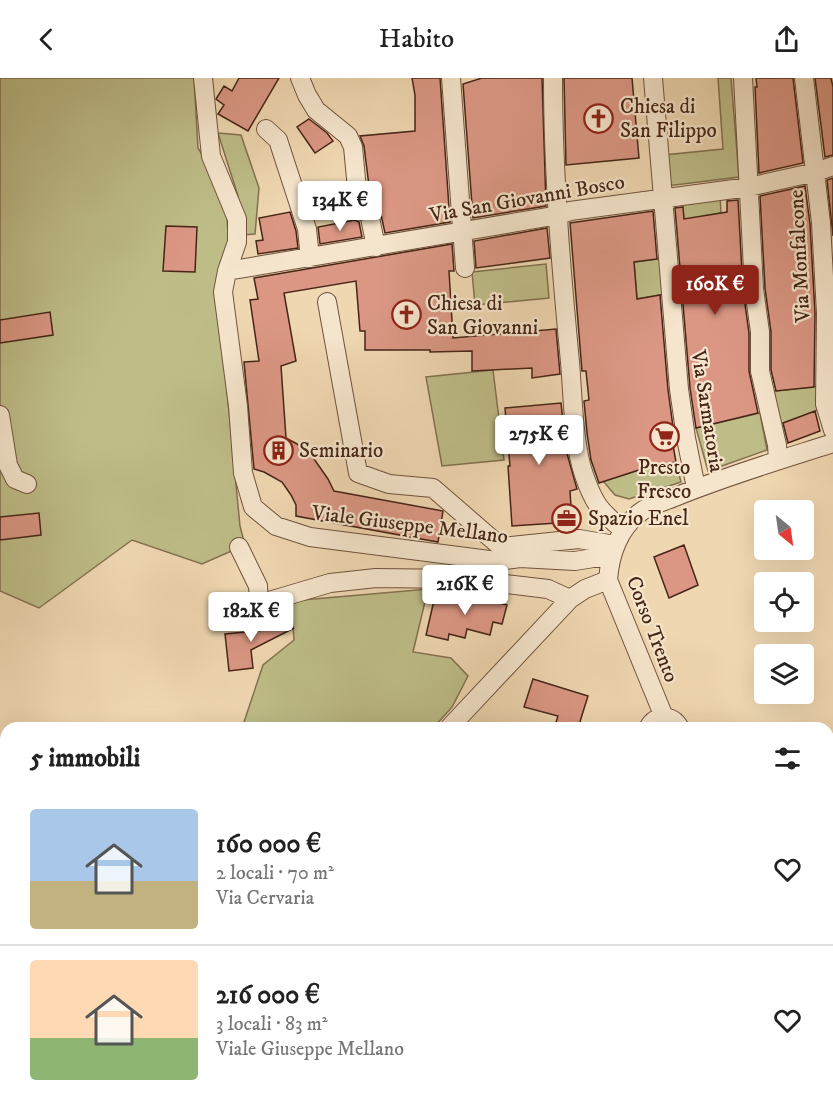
<!DOCTYPE html>
<html lang="it">
<meta charset="utf-8">
<style>
body{margin:0;font-family:"IM FELL DW Pica",serif;background:#f6f6f6;color:#222;height:100vh;display:flex;flex-direction:column;font-size:22px;white-space:nowrap}
*{box-sizing:border-box;margin:0}
p{font-size:20px;color:#767676}
.icon{flex:none;width:33px;height:33px;fill:none;stroke:currentColor;stroke-width:2;stroke-linecap:round;stroke-linejoin:round}
.map{position:relative;flex:1;overflow:hidden}
.side{position:absolute;left:0px;top:644px;width:834px;height:386px;display:flex;flex-direction:column;background:#fff;border-radius:18px 18px 0 0;box-shadow:0 6px 24px #0002}
.side>*{flex:none}
.needle{width:39px;rotate:151deg}
.fabs{position:absolute;left:754px;top:422px;display:grid;gap:12px}
.fabs a{display:grid;place-items:center;width:60px;height:60px;border-radius:6px;background:#fff;box-shadow:0 6px 24px #0002;font-size:30px}
.price{position:absolute;translate:-50% -51px;padding:0 14px;border-radius:6px;background:#fff;color:#222;font-size:20px;line-height:39px;filter:drop-shadow(0 2px 3px #0008)}
.price::after{content:'';position:absolute;left:50%;top:36px;width:18px;height:14px;margin-left:-9px;background:inherit;clip-path:polygon(0 0,100% 0,50% 100%)}
.price.active{background:#8f2418;color:#fff}
ul{padding:0;list-style:none}
li{display:flex;align-items:center;gap:18px;height:150px;padding:0 30px}
li+li{border-top:2px solid #e0e0e0}
li span{display:grid;place-items:center;flex:none;width:168px;height:120px;border-radius:6px;color:#555}
li>.icon{margin-inline-start:auto}
span .icon{width:72px;height:72px;fill:#fffc;stroke-width:1}
li b{font-size:26px}
h2{display:flex;justify-content:space-between;align-items:center;height:72px;padding:0 30px;font-size:26px}
header{display:flex;justify-content:space-between;align-items:center;height:78px;padding:0 30px;background:#fff;font-size:27px;font-weight:600}
.map>svg:first-child{display:block}
</style>
<header><svg class="icon" aria-label="back" viewBox="0 0 24 24"><path d="M15 5l-7 7 7 7"/></svg>Habito<svg class="icon" aria-label="share" viewBox="0 0 24 24"><path d="M12 15V3M7 8l5-5 5 5M5 13v7h14v-7"/></svg></header>
<div class="map">
<svg width="833" height="1028" viewBox="0 0 833 1028">
<rect width="100%" height="100%" fill="#efd7b1"/>
<filter id="stains"><feTurbulence type="fractalNoise" baseFrequency=".00333" numOctaves="4"/><feColorMatrix values="0 0 0 0 .2 0 0 0 0 .09 0 0 0 0 .02 0 0 0 .5 -.17"/></filter>
<radialGradient id="worn" r=".72"><stop offset=".6" stop-color="#630" stop-opacity="0"/><stop offset="1" stop-color="#630" stop-opacity=".3"/></radialGradient>
<!-- green -->
<path fill="#bebd88" stroke="#82714f" stroke-width="1.5" d="M0,0H194L198,70L220,107L226,126L229,169L221,251L240,448L245,467L202,486L132,462L39,530L0,513Z
M718,0H731L739,99L667,108L664,77L723,71Z
M218,55L241,57L259,110L255,156L242,157L238,118Z
M720,118L721,135L705,138L704,140L684,142L682,125Z
M662,180L667,216L637,221L634,184Z
M546,186L549,220L475,227L472,194Z
M493,292L504,382L442,388L426,299Z
M817,308L818,332L779,347L774,313Z
M760,335L767,372L708,393L696,350Z
M676,384L681,404L629,421L615,417L603,403L645,390Z
M428,511L413,574L451,580L468,598L452,629L434,649L242,650L263,587L294,562L291,523Z
M32,1023H134L127,1028H24Z"/>
<!-- building -->
<path fill="#db9784" stroke="#462516" stroke-width="1.5" d="M239,0H279L248,53L218,36L224,27L216,21L224,8L232,13Z
M412,0H440L450,144L385,155L380,132L377,127L371,124L364,68L360,58L415,53V17Z
M482,0H542L546,128L473,140L463,6Z
M564,0H632L639,80L566,87Z
M756,0H793L803,85L759,95L755,9H757Z
M815,0H831L833,9V77L825,79Z
M309,41L327,55L333,63L315,75L297,49Z
M833,100V158L827,102Z
M805,108L810,146L815,235L814,309L776,313L771,292V254L765,210L760,118Z
M738,122L743,212L749,255V293L758,335L696,350L690,310L675,130L683,129L684,141L727,134V123Z
M653,133L657,181L634,184L637,221L660,217L668,312L674,356H671L676,384L645,390L599,405L591,382L587,355L584,323L589,322L586,293H582L570,145Z
M290,134L296,153L298,170L258,176L256,163L263,162L259,140Z
M355,142L359,144L362,159L320,166L318,149Z
M166,148L197,149L195,194L163,193Z
M547,150L550,180L476,190L474,163Z
M452,166L454,193H449L453,260L556,251L560,296L532,300V290L472,293V273L430,274V272H365V253H360L356,203L284,215L296,283L281,288L286,360L297,366L312,378L328,401L334,413L443,433L438,464L296,438V427L291,417L282,404L264,394L254,391L244,284L259,283L250,222L258,221L254,200Z
M50,234L53,257L0,265V242Z
M561,325L566,372L577,411L570,413L572,444L512,448L508,388H510L505,330Z
M815,333L820,353L788,365L783,345Z
M39,435L41,457L0,462V439Z
M684,467L698,507L669,520L654,479Z
M467,513L491,516L490,523L507,527L502,546L493,544L490,557L467,551L465,560L449,556L448,562L426,557L435,518L464,525Z
M272,535L280,550H294L251,572L253,590L229,593L225,556L265,552L259,542Z
M533,601L588,618L578,650H554L558,638L524,629Z"/>
<g fill="none" stroke-linecap="round" stroke-linejoin="round">
<defs>
<path id="minor" d="M203,0L211,78L237,141V164L227,193L223,214L238,328L243,395L253,429L276,448L310,459L497,483L520,480L575,483L612,477
M300,0L307,17L316,32L348,58L353,69L357,111L362,133L369,135L376,169
M451,0L465,190
M553,0C553,94 561,190 570,284C573,318 573,365 584,397C594,426 600,433 623,452
M653,0L679,311L686,360L696,410
M743,0L754,211L760,254V293L777,367L778,382
M804,0L821,145L826,235L825,326L833,352
M266,51L278,62L307,151L310,180
M227,193L559,137L570,133L749,109L816,94L833,88
M327,224L358,395L389,406L433,410L501,469L579,461L615,467
M0,337L8,387L15,401L27,406
M239,469L258,508L259,526L330,505L376,500L463,501L548,511L570,521
M664,639L608,502C610,476 618,453 638,436C648,427 663,424 675,419C726,398 780,382 833,365
M449,650L570,521L585,511L608,502
M648,650C656,636 672,636 680,650
M828,710L833,708
M828,896L833,894
M828,972L833,985
M807,1023L809,1028
M173,1028L189,1026L208,1028
M230,1028L270,1025L274,1023
M429,1028L431,1023"/>
</defs>
<!-- minor casing -->
<use href="#minor" stroke="#70523d" stroke-width="20"/>
<!-- minor -->
<use href="#minor" stroke="#f5e5cc" stroke-width="18"/>
</g>
<!-- icons -->
<defs>
<symbol id="church-ring" viewBox="-11 -11 22 22"><circle r="9.5" fill="#f5e5cc" stroke="#8f2418" stroke-width="1.5"/><path d="M-1.2-6h2.4v3.5h3.3v2.4h-3.3V6h-2.4V-.1h-3.3v-2.4h3.3Z" fill="#8f2418"/></symbol>
<symbol id="supermarket-ring" viewBox="-11 -11 22 22"><circle r="9.5" fill="#f5e5cc" stroke="#8f2418" stroke-width="1.5"/><path d="M-6-5.5h2.5l.6 2H6L4.5 2H-2.5L-4.4-4H-6ZM-1.5 3.2a1.3 1.3 0 1 0 .1 0ZM3 3.2a1.3 1.3 0 1 0 .1 0Z" fill="#8f2418"/></symbol>
<symbol id="building-ring" viewBox="-11 -11 22 22"><circle r="9.5" fill="#f5e5cc" stroke="#8f2418" stroke-width="1.5"/><path d="M-4-6H4V6H1V3H-1V6H-4ZM-2.5-4.3h1.7v1.8h-1.7ZM.8-4.3h1.7v1.8H.8ZM-2.5-1h1.7V.8h-1.7ZM.8-1h1.7V.8H.8Z" fill="#8f2418"/></symbol>
<symbol id="office-ring" viewBox="-11 -11 22 22"><circle r="9.5" fill="#f5e5cc" stroke="#8f2418" stroke-width="1.5"/><path d="M-6-3h4V-5.5h4V-3h4V5H-6ZM-1-4.5V-3h2v-1.5ZM-6 0V1H6V0Z" fill="#8f2418"/></symbol>
</defs>
<g fill-rule="evenodd">
<use href="#church-ring" x="582" y="24" width="33" height="33"/>
<use href="#church-ring" x="390" y="220" width="33" height="33"/>
<use href="#supermarket-ring" x="648" y="342" width="33" height="33"/>
<use href="#building-ring" x="262" y="356" width="33" height="33"/>
<use href="#office-ring" x="550" y="424" width="33" height="33"/>
</g>
<g text-anchor="middle" stroke-width="4.5" stroke-linejoin="round" paint-order="stroke">
<!-- poi labels -->
<g font-size="21" fill="#462516" stroke="#f5e5cc" text-anchor="start">
<text x="620" y="35">Chiesa di<tspan x="620" dy="24">San Filippo</tspan></text>
<text x="427" y="232">Chiesa di<tspan x="427" dy="24">San Giovanni</tspan></text>
<text x="299" y="379">Seminario</text>
<text x="664" y="396" text-anchor="middle">Presto<tspan x="664" dy="24">Fresco</tspan></text>
<text x="588" y="447">Spazio Enel</text>
</g>
<!-- street labels -->
<g font-size="21" fill="#462516" stroke="#f5e5cc">
<text transform="translate(527 120) rotate(-10)" y="7">Via San Giovanni Bosco</text>
<text transform="translate(799 178) rotate(-93)" y="7">Via Monfalcone</text>
<text transform="translate(708 333) rotate(81)" y="7">Via Sarmatoria</text>
<text transform="translate(410 446) rotate(7)" y="7">Viale Giuseppe Mellano</text>
<text transform="translate(653 551) rotate(69)" y="7">Corso Trento</text>
</g>
</g>
<rect width="100%" height="100%" filter="url(#stains)"/>
<rect width="100%" height="100%" fill="url(#worn)"/>
</svg>
<div class="fabs">
<a><svg class="needle" viewBox="-14 -14 28 28"><path d="M0-13l5 13h-10z" fill="#e53935"/><path d="M0 13l5-13h-10z" fill="#767676"/></svg></a>
<a><svg class="icon" aria-label="locate" viewBox="0 0 24 24"><circle cx="12" cy="12" r="6"/><path d="M12 2v4M12 18v4M2 12h4M18 12h4"/></svg></a>
<a><svg class="icon" aria-label="layers" viewBox="0 0 24 24"><path d="M12 4l9 5-9 5-9-5zM3 14l9 5 9-5"/></svg></a>
</div>
<b class="price" style="left:340px;top:154px">134K €</b>
<b class="price active" style="left:715px;top:238px">160K €</b>
<b class="price" style="left:539px;top:388px">275K €</b>
<b class="price" style="left:465px;top:538px">216K €</b>
<b class="price" style="left:251px;top:565px">182K €</b>
<section class="side">
<h2>5 immobili<svg class="icon" aria-label="filters" viewBox="0 0 24 24"><path d="M4 7h16M4 17h16"/><circle cx="9" cy="7" r="2"/><circle cx="15" cy="17" r="2"/></svg></h2>
<ul>
<li><span style="background:linear-gradient(#a9c7e8 60%,#c2b280 0)"><svg class="icon" aria-label="home" viewBox="0 0 24 24"><path d="M3 11l9-7 9 7M6 9v11h12V9"/></svg></span><div><b>160 000 €</b><p>2 locali · 70 m²</p><p>Via Cervaria</p></div><svg class="icon" aria-label="heart" viewBox="0 0 24 24"><path d="M12 20l-8-8c-3-5 5-10 8-4 3-6 11-1 8 4z"/></svg></li>
<li><span style="background:linear-gradient(#ffd9b3 65%,#8fb573 0)"><svg class="icon" aria-label="home" viewBox="0 0 24 24"><path d="M3 11l9-7 9 7M6 9v11h12V9"/></svg></span><div><b>216 000 €</b><p>3 locali · 83 m²</p><p>Viale Giuseppe Mellano</p></div><svg class="icon" aria-label="heart" viewBox="0 0 24 24"><path d="M12 20l-8-8c-3-5 5-10 8-4 3-6 11-1 8 4z"/></svg></li>
</ul>
</section>
</div>
